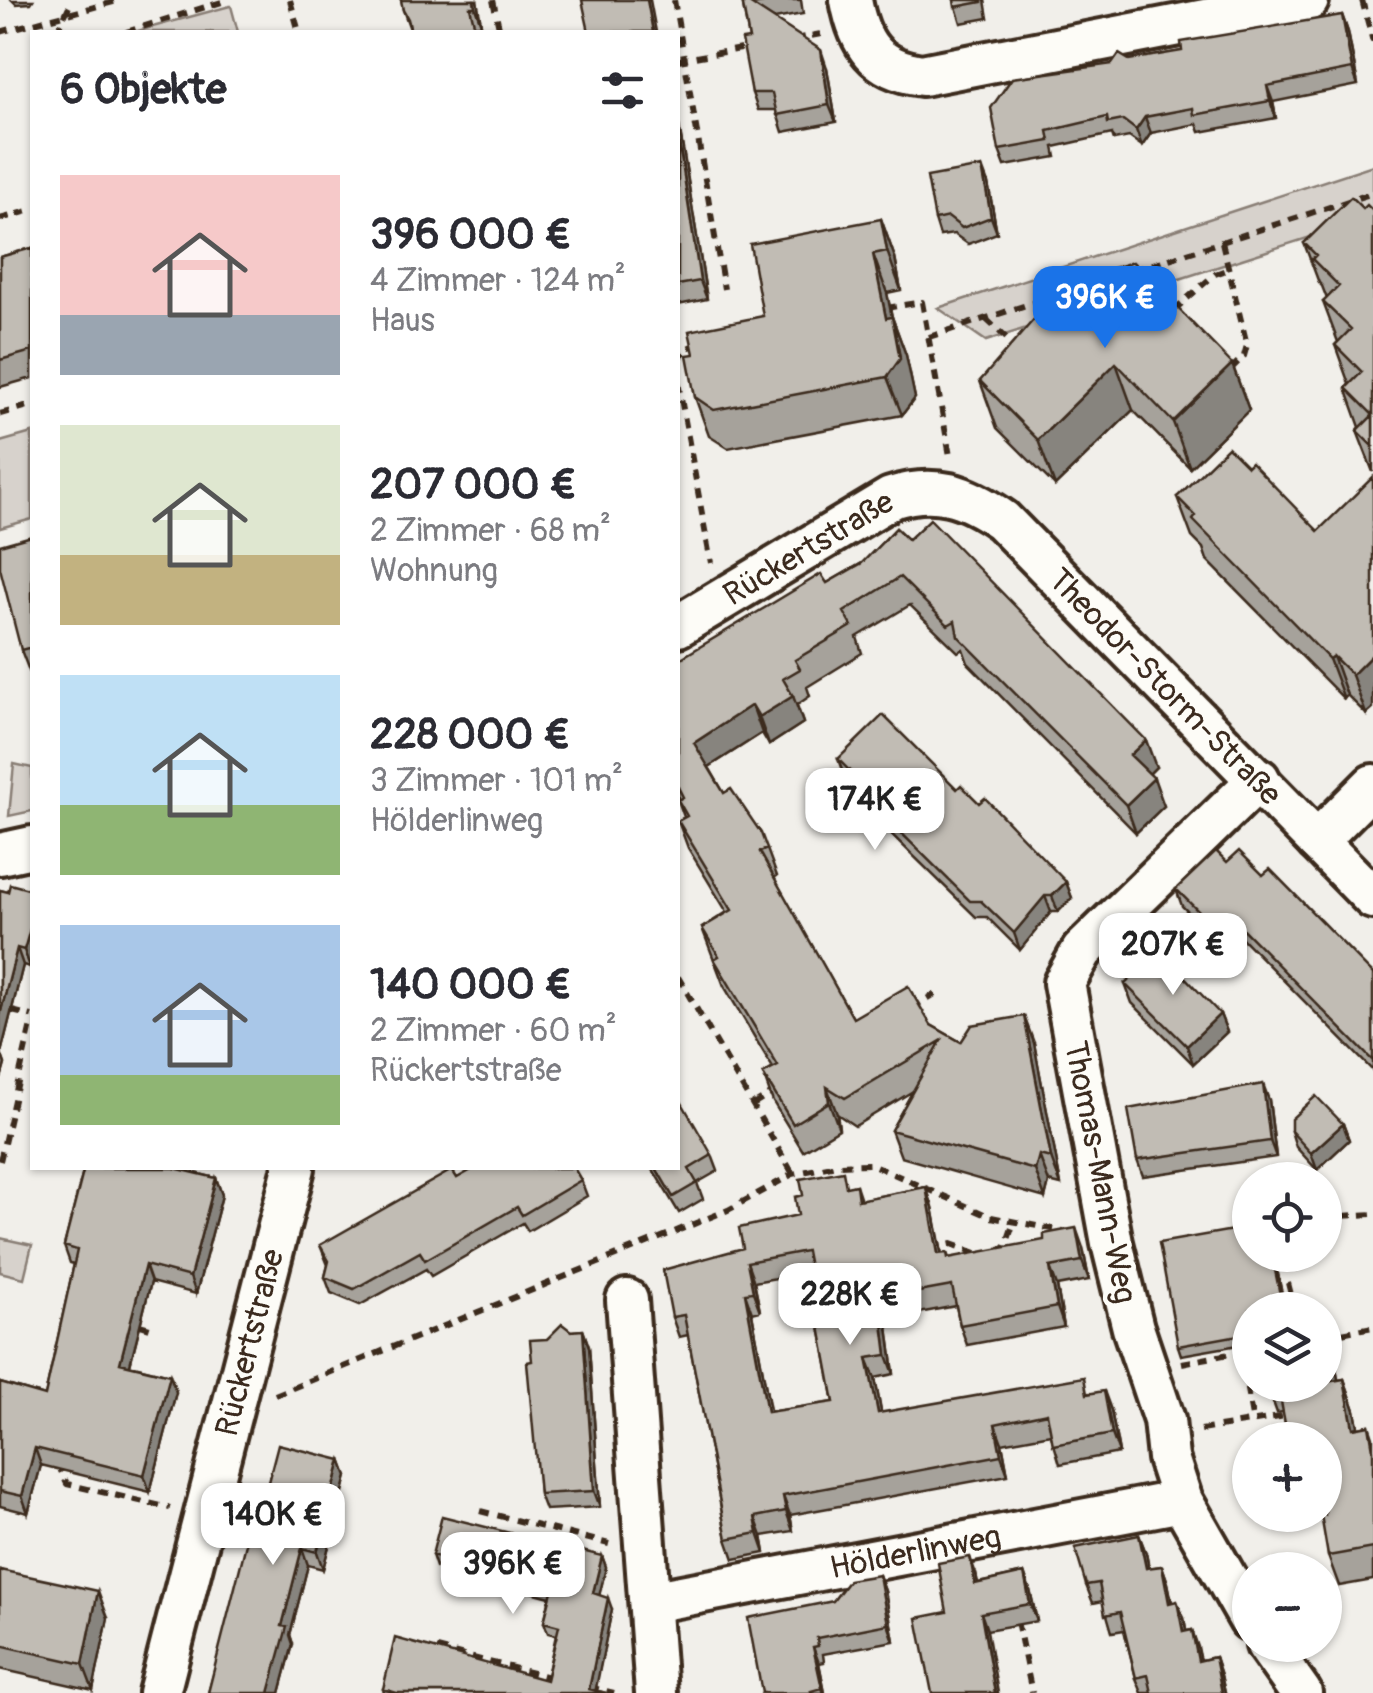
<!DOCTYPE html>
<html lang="de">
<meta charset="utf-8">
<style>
body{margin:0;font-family:Pangolin,sans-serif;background:#f7f7f7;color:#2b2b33;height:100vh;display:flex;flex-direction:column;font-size:38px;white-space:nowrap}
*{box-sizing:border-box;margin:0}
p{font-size:32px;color:#7c7c81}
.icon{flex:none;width:55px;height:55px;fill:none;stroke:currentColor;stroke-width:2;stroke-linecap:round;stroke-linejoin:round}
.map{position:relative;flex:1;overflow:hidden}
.drawer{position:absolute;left:30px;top:30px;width:650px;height:1140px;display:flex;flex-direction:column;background:#fff;border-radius:0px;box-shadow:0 2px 8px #0004}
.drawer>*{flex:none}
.controls{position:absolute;left:1232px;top:1162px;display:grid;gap:20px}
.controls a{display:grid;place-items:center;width:110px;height:110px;border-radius:50%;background:#fff;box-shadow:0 2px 8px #0004;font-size:50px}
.price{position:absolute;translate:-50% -85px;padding:0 22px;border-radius:20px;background:#fff;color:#222;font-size:32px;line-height:65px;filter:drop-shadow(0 2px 5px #0008)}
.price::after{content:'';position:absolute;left:50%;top:60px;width:30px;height:22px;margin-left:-15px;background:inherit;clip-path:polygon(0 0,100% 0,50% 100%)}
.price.current{background:#1a73e8;color:#fff}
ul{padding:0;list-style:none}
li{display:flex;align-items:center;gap:30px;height:250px;padding:0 30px}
li span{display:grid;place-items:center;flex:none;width:280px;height:200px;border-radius:0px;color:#555}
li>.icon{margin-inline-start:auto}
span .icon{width:120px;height:120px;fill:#fffc;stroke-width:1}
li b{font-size:42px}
h2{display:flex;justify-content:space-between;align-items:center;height:120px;padding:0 30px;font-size:42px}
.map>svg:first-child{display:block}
</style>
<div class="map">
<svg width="1373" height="1693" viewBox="0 0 1373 1693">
<rect width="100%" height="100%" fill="#f1efea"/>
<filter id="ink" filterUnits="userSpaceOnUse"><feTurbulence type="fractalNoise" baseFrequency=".01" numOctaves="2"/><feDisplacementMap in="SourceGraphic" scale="20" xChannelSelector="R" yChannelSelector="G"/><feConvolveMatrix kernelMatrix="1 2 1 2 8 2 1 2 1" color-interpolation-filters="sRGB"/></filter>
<g filter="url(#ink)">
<!-- green -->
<path fill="#d7d2cc" stroke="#897e75" stroke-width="2.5" d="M231,6L238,32H134L230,6Z
M1373,165V217L986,341L938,308Z
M32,433V519L0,528V442Z
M14,764L32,768V811L9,816Z
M0,1238L32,1245L24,1278L0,1272Z"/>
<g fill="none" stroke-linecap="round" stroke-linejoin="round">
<defs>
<g id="minor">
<path d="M851,0C859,44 875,69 922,75L1308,0"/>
<path id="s1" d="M678,626L891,498C935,484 965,494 1002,520L1373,898"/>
<path d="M1317,841L1373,785"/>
<path d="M0,854L32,847"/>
<path d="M627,1300L656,1693"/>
<path id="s2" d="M650,1602L1182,1501"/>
<path d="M1250,1620L1182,1501L1168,1458L1164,1420L1133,1328L1112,1243L1064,983L1082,951L1259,779"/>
<path d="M1267,1645L1301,1693"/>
<path id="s3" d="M159,1693L294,1168"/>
</g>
</defs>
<!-- minor casing -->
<use href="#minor" stroke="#3b2a1e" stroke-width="48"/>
<!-- path -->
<path stroke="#3b2a1e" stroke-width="6" stroke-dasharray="10 8" stroke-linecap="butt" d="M290,0L299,32
M493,0L500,32
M674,0L724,289
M1362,0L1373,42
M0,32L121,0
M57,32L72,0
M126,32L228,0
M794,39L821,34
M678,60L752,47
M0,219L32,210
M1222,242L1247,345L1244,356L1230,370
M1135,270L1373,193
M886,308L922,302L950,456
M1174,310L1215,274L1229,269
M986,319L1017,348
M929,337L1075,289
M678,361L685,349L697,344
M678,382L711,563
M0,414L32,405
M678,977L793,1174
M912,1008L935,994
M12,1011L32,1016
M753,1105L777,1090
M0,1161L32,1021
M1325,1217L1373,1214
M932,1248L952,1244L976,1253
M998,1249L1005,1248L1014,1222
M1288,1283L1295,1310
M140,1325L156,1330
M1325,1336L1373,1327
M1240,1352L1253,1422
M1182,1363L1250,1350
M275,1395L728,1210L793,1174L837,1165L871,1164L991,1217L1068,1232
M1201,1430L1292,1415
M63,1463L61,1471L67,1484L170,1508
M480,1511L609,1544
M1017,1621L1032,1693
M437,1649L553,1678
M589,1687L614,1693"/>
<!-- minor -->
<use href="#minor" stroke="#fdfcf7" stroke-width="40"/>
</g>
<!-- wall -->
<path fill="#a6a29b" stroke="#3b2a1e" stroke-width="2.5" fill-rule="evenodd" d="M12,0H33L31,3L16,4Z
M401,0H477L481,24L477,25L478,32H411L403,10Z
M742,0H801L803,14L774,19L827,68L836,122L783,132L776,110H758L752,93L749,39Z
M954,0H985L988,18L961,23Z
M1342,15L1348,32L1358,85L1273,102L1276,118L1200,132L1197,124L1151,133L1142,146L1129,137L1114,140L1112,134L1054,147L1056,157L1005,166L999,150L1112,64L1182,51Z
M678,120L707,299L678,305Z
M988,183L997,233L968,244L954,234L940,236L935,220Z
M1363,209L1373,211V472L1357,431L1360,427L1346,388L1349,384L1335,345L1338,342L1323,302L1327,299L1322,286L1319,283L1304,243Z
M881,219L895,258L901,290L887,293L892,317L906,355L915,398L902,415L728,448L709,436L695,397L694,354L763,316Z
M32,248V378L0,387V257Z
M1048,314L1232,364L1249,410L1190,468L1133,410L1055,486L997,428L980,381Z
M1247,466L1318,531L1366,714L1347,695L1344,699L1207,560L1203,548L1192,537L1177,497Z
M896,528L1156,767L1149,774L1164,806L1136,833L968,663L963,649L958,652L910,605L857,637L862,653L807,687L810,696L797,705L803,723L769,745L762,733L709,767L724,793L767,849L777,876L774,878L853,1018L931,1025L961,1042L1034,1043L1061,1185L1049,1182L1045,1198L901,1157L891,1130L913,1091L855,1126L837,1114L839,1129L803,1151L773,1102L763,1074L773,1068L724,986L702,928L727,912L688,848L678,821L684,817L678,800V660L827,583L862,563Z
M32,536V676H31L21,650Z
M838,759L957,789L979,803L1066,882L1072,898L1058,912H1051L1020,950L987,917H976L884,827L878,810L844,776Z
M1227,862L1263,875L1373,974V1071L1232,928L1218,942L1182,906L1176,889Z
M0,890L8,892L32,890V958L30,967L23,965L1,1053L5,1064L0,1082Z
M1125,984L1220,1014L1227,1032L1193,1064L1132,1003Z
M1269,1100L1276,1157L1143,1176L1137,1160Z
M1343,1124L1349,1140L1317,1170L1296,1147L1291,1131Z
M712,1155L718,1171L697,1183L703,1199L679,1213L652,1168H678Z
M84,1168H179V1169L216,1178L222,1195L196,1294L151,1282L130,1365L170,1375L176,1392L150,1492L41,1465L28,1513L0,1506V1383L45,1396L74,1264L70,1263L64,1246Z
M457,1178L581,1180L587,1196L528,1231L523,1223L431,1276L426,1269L360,1305L331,1293L325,1277L328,1265L320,1245Z
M856,1185L861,1200L926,1187L933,1207L942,1254L947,1253L949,1258L1083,1248L1089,1280L1057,1286L1064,1327L967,1345L960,1325L956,1306L887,1319L894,1374L875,1378L881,1413L1090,1393L1111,1410L1119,1453L1060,1464L1051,1434L1002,1443L1008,1475L790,1515L793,1531L762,1536L765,1553L734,1559L727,1539L688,1335L679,1337L672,1317L743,1248L849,1187ZM810,1272L834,1402L770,1412L752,1313L760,1311L754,1282Z
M1250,1255H1290L1291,1261L1276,1264L1285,1310H1250V1343L1181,1355L1178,1346Z
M583,1330L589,1347L600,1507L545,1510L539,1494L532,1361L547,1339L571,1331Z
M1325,1330L1333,1352L1338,1380L1344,1379L1355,1410L1358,1427L1369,1425L1373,1437V1580L1339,1586L1328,1556L1325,1440H1288L1283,1412L1277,1413L1267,1385H1325Z
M341,1460L347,1476L323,1569L308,1565L290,1635L293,1644L280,1693H208L267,1486Z
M1139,1535L1146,1553L1149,1568L1162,1566L1168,1583L1172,1602L1184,1618L1186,1631L1192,1630L1201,1660L1215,1657L1221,1675L1225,1693H1142L1136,1678L1124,1630L1112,1632L1103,1601L1093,1603L1086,1585Z
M432,1555L602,1556L606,1567L599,1595L612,1609L595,1690L606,1693H384L383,1689L546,1680L556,1635L548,1633L544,1622L550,1597L436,1567Z
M0,1570L108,1618L93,1690L0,1669Z
M1024,1573L1030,1590L1037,1621L987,1630L947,1612L976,1574L978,1583Z
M879,1575L885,1591L894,1641L823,1654L824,1662L819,1663L825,1693H762L833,1601Z"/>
<!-- shaded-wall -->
<path fill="#87847e" stroke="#3b2a1e" stroke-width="2.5" d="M474,0H477L481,24L475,7Z
M647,0H650L656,32H653Z
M1342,15L1348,32L1358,85L1352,69Z
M821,50L827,68L836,122L829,105Z
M1267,86L1273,102L1276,118L1270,101Z
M1145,117L1151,133L1142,146L1136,130Z
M678,120L683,149L707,299L700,281L678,137Z
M982,167L988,183L997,233L991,217Z
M881,219L895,258L901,290L887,251Z
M873,254L887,293L900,357L886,318Z
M892,317L906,355L915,398L902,415L887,377Z
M1116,363L1133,410L1055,486L1038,440Z
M1232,364L1249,410L1190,468L1173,422Z
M1373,654V708L1366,714L1352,675Z
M1333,656L1347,695L1344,699L1329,659Z
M793,696L803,723L769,745L759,717Z
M752,705L762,733L704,770L694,743Z
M1146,740L1156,767L1140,783L1130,755Z
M1154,778L1164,806L1136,833L1126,805Z
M1066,882L1072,898L1058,912L1052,896Z
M1045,896L1051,912L1020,950L1014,933Z
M1226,912L1232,928L1218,942L1212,925Z
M32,922V958L30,967L24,950Z
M17,948L23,965L1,1053L5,1064L0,1082V1015Z
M1220,1014L1227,1032L1193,1064L1187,1046Z
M1024,1016L1034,1043L1061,1185L1051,1158Z
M1263,1084L1269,1100L1276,1157L1270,1141Z
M827,1087L837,1114L839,1129L829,1102Z
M1343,1124L1349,1140L1317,1170L1311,1153Z
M1039,1155L1049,1182L1045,1198L1035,1170Z
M216,1178L222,1195L196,1294L190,1277Z
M926,1187L933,1207L945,1274L938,1254Z
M1076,1228L1083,1248L1089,1280L1082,1261Z
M1272,1255L1276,1264L1285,1310H1283Z
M747,1262L754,1282L760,1311L753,1292Z
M145,1265L151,1282L126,1380L120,1363Z
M1050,1267L1057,1286L1064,1327L1057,1307Z
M745,1293L752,1313L774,1432L767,1412Z
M880,1299L887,1319L894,1374L887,1355Z
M583,1330L589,1347L600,1507L594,1491Z
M1325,1330L1333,1352L1344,1412L1332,1381L1325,1340Z
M867,1358L875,1378L885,1433L878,1413Z
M170,1375L176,1392L150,1492L144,1475Z
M1344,1379L1355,1410L1364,1459L1353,1428Z
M1104,1391L1111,1410L1119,1453L1112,1434Z
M995,1424L1002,1443L1008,1475L1001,1455Z
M35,1448L41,1465L28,1513L22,1496Z
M341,1460L347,1476L323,1569L317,1552Z
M783,1496L790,1515L793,1531L786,1511Z
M755,1517L762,1536L765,1553L758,1533Z
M1139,1535L1146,1553L1152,1586L1146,1568Z
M302,1548L308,1565L290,1635L293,1644L280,1693H269L282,1626Z
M602,1556L606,1567L597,1605L593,1593Z
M970,1557L976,1574L981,1601L975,1584Z
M1162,1566L1168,1583L1175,1620L1169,1603Z
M1024,1573L1030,1590L1037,1621L1030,1604Z
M879,1575L885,1591L894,1641L888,1624Z
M98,1591L108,1618L93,1690L83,1664Z
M608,1598L612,1609L595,1693L589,1689Z
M1177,1601L1184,1618L1189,1649L1183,1632Z
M981,1613L987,1630L998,1693H995Z
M1192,1630L1198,1647L1204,1678L1198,1661Z
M813,1647L819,1663L825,1693H824L822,1688Z
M1215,1657L1221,1675L1225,1693H1222Z"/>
<!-- building -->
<path fill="#c1bcb4" stroke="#3b2a1e" stroke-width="2.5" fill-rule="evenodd" d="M401,0H474L475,7H470L476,32H411L408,19L403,10Z
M582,0H647L653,32H589Z
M742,0H779L752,5L821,50L829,105L777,115L772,93H752L742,40L749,39Z
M954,0H982V2L955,7Z
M1342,15L1352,69L1267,86L1270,101L1194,115L1193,108L1145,117L1136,130L1123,120L1108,123L1107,117L1048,131L1050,141L999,150L991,108L1012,78L1112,64L1119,54L1129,60L1182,51L1181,42Z
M678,137L700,281L678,285Z
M982,167L991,217L962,228L948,217L935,220L927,177Z
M1351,197L1363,209L1367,205L1373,211V447L1357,431L1373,415L1346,388L1362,372L1335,345L1351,329L1323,302L1339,286L1312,259L1316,255L1304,243Z
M881,219L887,251L873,254L886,318L892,317L900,359L887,377L714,410L695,397L687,355L694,354L689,331L763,316L750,244Z
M32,248V351L0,360V257Z
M1133,262L1232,364L1173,422L1116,363L1038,440L980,381L1043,309L1048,314L1086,276Z
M1228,447L1247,466L1251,462L1318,531L1373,477V654L1352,675L1333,656L1329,659L1193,520L1196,516L1177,497Z
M930,519L1146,740L1130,755L1154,778L1126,805L958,636L955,621L948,625L900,577L844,612L852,626L795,660L800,669L783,679L793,696L759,717L752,705L694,743L724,793L731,789L761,833L767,849L760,852L853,1018L908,986L931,1025L961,1042L972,1025L1024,1016L1051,1158L1039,1155L1035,1170L891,1130L941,1041L845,1098L827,1087L829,1102L793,1124L763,1074L778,1066L714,959L719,956L702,928L732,910L678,821L687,816L678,800L683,797L678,787V660L821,574L827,583L862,563L896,528L908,540Z
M32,536V647L21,650L0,568V545Z
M883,715L957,789L961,785L979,803L985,798L1066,882L1052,896H1045L1014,933L981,901H970L878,810L883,805L838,759Z
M1216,851L1227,862L1239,851L1263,875L1270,869L1373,974V1061L1226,912L1212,925L1176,889Z
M10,884L32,890V922L24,950L17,948L0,1015V890L8,892Z
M1159,950L1220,1014L1187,1046L1125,984Z
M1263,1084L1270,1141L1137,1160L1128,1109Z
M678,1096L712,1155L689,1169L697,1183L673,1197L656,1168H678Z
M1316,1096L1343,1124L1311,1153L1291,1131V1119Z
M84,1168H174L216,1178L190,1277L145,1265L120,1363L170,1375L144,1475L35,1448L22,1496L0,1491V1383L45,1396L77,1250L64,1246Z
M475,1168H574L581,1180L522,1215L517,1207L425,1260L420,1252L354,1289L325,1277L329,1261L320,1245L452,1170L457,1178Z
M843,1171L846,1187L856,1185L858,1200L926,1187L938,1254L947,1253L948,1258L1044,1240V1234L1076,1228L1082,1261L1050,1267L1057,1307L960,1325L952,1286L880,1299L887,1355L867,1358L878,1413L1084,1377L1087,1394L1104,1391L1112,1434L1053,1445L1047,1413L995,1424L1001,1455L783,1496L786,1511L755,1517L758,1533L727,1539L684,1315L672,1317L663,1270L743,1248L739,1228L798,1215L795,1197L803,1195L800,1179ZM806,1251L834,1402L767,1412L745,1293L753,1292L747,1262Z
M1250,1227V1255H1272L1283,1310H1250V1333L1178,1346L1159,1243Z
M562,1324L571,1331L583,1330L594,1491L539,1494L527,1362L532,1361L530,1340L547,1339Z
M1325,1340L1332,1381L1344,1379L1353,1428L1369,1425L1373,1449V1548L1328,1556L1321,1515H1325V1440H1307L1306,1436L1288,1440L1278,1385H1325Z
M278,1444L341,1460L317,1552L302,1548L282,1626L287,1627L269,1693H208L261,1485L267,1486Z
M442,1516L602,1556L593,1593L608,1598L589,1689L606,1693H397L383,1689L395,1638L546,1680L559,1626L544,1622L553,1587L432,1555Z
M1139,1535L1146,1568L1162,1566L1169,1603L1177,1601L1183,1632L1192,1630L1198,1661L1215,1657L1222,1693H1152L1148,1675L1136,1678L1120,1612L1105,1615L1099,1583L1086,1585L1075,1548Z
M970,1557L975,1584L1024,1573L1030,1604L981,1613L995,1693H932L917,1618L947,1612L938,1563Z
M0,1570L98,1591L83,1664L0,1645Z
M879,1575L888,1624L817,1638L818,1646L813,1647L822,1688L811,1691L812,1693H762L748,1618L833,1601L849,1580Z"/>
</g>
<g text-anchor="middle" stroke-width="9" stroke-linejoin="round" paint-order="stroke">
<!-- street labels -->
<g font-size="32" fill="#3b2a1e" stroke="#fdfcf7">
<text dy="11" stroke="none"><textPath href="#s1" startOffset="152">Rückertstraße</textPath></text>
<text dy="11" stroke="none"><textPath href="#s1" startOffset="600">Theodor-Storm-Straße</textPath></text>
<text transform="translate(1101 1172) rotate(79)" y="11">Thomas-Mann-Weg</text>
<text dy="11" stroke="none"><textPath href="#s3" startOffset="362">Rückertstraße</textPath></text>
<text dy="11" stroke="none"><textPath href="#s2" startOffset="270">Hölderlinweg</textPath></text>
</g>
</g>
</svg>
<div class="controls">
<a><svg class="icon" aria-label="locate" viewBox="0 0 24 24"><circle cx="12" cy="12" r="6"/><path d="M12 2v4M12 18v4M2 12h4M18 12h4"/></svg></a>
<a><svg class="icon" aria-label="layers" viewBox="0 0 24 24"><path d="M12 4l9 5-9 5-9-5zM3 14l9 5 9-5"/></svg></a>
<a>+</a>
<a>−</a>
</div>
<b class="price current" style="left:1105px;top:351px">396K €</b>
<b class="price" style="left:875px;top:853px">174K €</b>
<b class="price" style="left:1173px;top:998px">207K €</b>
<b class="price" style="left:850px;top:1348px">228K €</b>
<b class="price" style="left:273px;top:1568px">140K €</b>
<b class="price" style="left:513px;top:1617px">396K €</b>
<section class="drawer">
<h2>6 Objekte<svg class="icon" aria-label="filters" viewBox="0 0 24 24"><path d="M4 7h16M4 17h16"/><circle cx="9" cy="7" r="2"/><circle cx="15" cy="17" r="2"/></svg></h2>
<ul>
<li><span style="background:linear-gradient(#f6c9c9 70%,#9aa5b1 0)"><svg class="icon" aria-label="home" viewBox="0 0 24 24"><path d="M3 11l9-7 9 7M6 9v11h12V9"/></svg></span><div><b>396 000 €</b><p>4 Zimmer · 124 m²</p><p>Haus</p></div></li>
<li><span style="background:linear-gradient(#dfe7d0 65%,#c2b280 0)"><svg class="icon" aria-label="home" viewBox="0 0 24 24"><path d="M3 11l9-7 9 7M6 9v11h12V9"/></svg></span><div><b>207 000 €</b><p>2 Zimmer · 68 m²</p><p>Wohnung</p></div></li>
<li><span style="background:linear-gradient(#bfe0f5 65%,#8fb573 0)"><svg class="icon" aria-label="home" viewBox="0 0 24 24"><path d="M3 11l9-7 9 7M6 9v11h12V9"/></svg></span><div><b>228 000 €</b><p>3 Zimmer · 101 m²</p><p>Hölderlinweg</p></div></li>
<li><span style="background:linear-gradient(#a9c7e8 75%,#8fb573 0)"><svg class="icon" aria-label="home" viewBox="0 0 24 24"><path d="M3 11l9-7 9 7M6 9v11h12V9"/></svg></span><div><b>140 000 €</b><p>2 Zimmer · 60 m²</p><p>Rückertstraße</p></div></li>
</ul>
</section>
</div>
